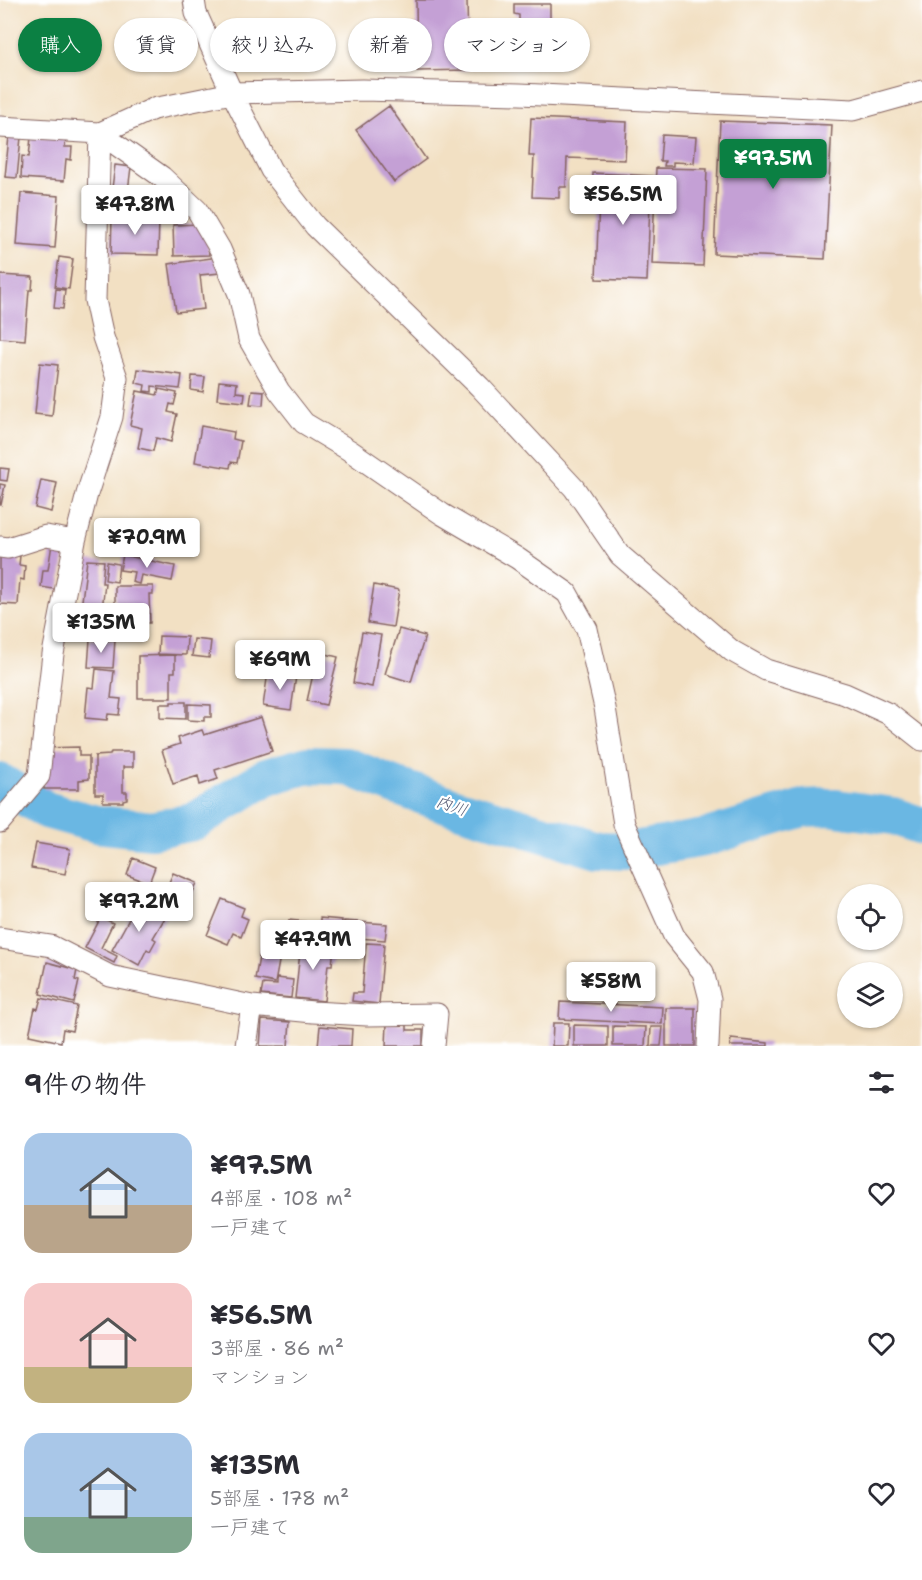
<!DOCTYPE html>
<html lang="ja">
<meta charset="utf-8">
<style>
body{margin:0;font-family:"Shantell Sans","Klee One",sans-serif;background:#f7f7f7;color:#2b2b33;height:100vh;display:flex;flex-direction:column;font-size:22px;white-space:nowrap}
*{box-sizing:border-box;margin:0}
p{font-size:20px;color:#7c7c81}
.icon{flex:none;width:33px;height:33px;fill:none;stroke:currentColor;stroke-width:2;stroke-linecap:round;stroke-linejoin:round}
.map{position:relative;height:1046px;overflow:hidden}
.side{display:flex;flex-direction:column;background:#fff;flex:1}
.side>*{flex:none}
.banner{position:absolute;left:18px;top:18px;width:600px;height:54px;display:flex;gap:12px}
.fabs{position:absolute;left:837px;top:884px;display:grid;gap:12px}
.fabs a{display:grid;place-items:center;width:66px;height:66px;border-radius:50%;background:#fff;box-shadow:0 2px 4px #0004;font-size:30px}
.price{position:absolute;translate:-50% -51px;padding:0 14px;border-radius:6px;background:#fff;color:#222;font-size:20px;line-height:39px;filter:drop-shadow(0 2px 3px #0008)}
.price::after{content:'';position:absolute;left:50%;top:36px;width:18px;height:14px;margin-left:-9px;background:inherit;clip-path:polygon(0 0,100% 0,50% 100%)}
.price.current{background:#0b8043;color:#fff}
ul{padding:0;list-style:none}
li{display:flex;align-items:center;gap:18px;height:150px;padding:0 24px}
li span{display:grid;place-items:center;flex:none;width:168px;height:120px;border-radius:18px;color:#555}
li>.icon{margin-inline-start:auto}
span .icon{width:72px;height:72px;fill:#fffc;stroke-width:1}
li b{font-size:26px}
h2{display:flex;justify-content:space-between;align-items:center;height:72px;padding:0 24px;font-size:26px}
.chip{padding:0 21px;border-radius:27px;background:#fff;box-shadow:0 2px 4px #0004;font-size:21px;line-height:54px}
.chip.current{background:#0b8043;color:#fff}
.map>svg:first-child{display:block}
</style>
<div class="map">
<svg width="922" height="1046" viewBox="0 0 922 1046">
<rect width="100%" height="100%" fill="#fff"/>
<filter id="ink" filterUnits="userSpaceOnUse"><feTurbulence type="fractalNoise" baseFrequency=".0167" numOctaves="2"/><feDisplacementMap in="SourceGraphic" scale="12" xChannelSelector="R" yChannelSelector="G"/><feConvolveMatrix kernelMatrix="1 2 1 2 8 2 1 2 1" color-interpolation-filters="sRGB"/></filter>
<filter id="wash" filterUnits="userSpaceOnUse"><feTurbulence type="fractalNoise" baseFrequency=".008" numOctaves="4" result="noise"/><feDisplacementMap in="SourceGraphic" scale="24" xChannelSelector="R" yChannelSelector="G"/><feGaussianBlur stdDeviation="1.35" result="paint"/><feColorMatrix in="noise" values="0 0 0 0 0 0 0 0 0 0 0 0 0 0 0 0 0 1.4 0 .05"/><feComposite in="paint" operator="in"/></filter>
<g filter="url(#wash)">
<rect width="100%" height="100%" fill="#f2e0c3"/>
<g fill="none" stroke-linecap="round" stroke-linejoin="round">
<!-- river -->
<path stroke="#6ab7e3" stroke-width="38" d="M0,782L46,810L96,824L151,830L193,822L266,777L308,765L346,766L401,788L458,808L598,850L627,851L704,838L803,808L829,807L893,816L922,826"/>
</g>
<g id="blocks">
<!-- building -->
<path fill="#c4a0d5" d="M416,0H467L468,45H475V68H468V70L417,71Z
M514,4H550V30H519V15L514,14Z
M389,106L426,159L394,182L356,130Z
M531,118L627,122L625,160L567,158L566,187H559V198L532,197L534,156H529Z
M720,121L832,125L825,259L714,254Z
M662,135L696,137L694,163L673,162V166H664L665,161H660Z
M9,136L21,137L17,178L5,177Z
M31,137L66,139L65,147H72L71,160L66,159L64,181L21,178L22,156L29,157Z
M115,165L131,167L128,191L112,188Z
M656,168L707,169L703,266L652,264Z
M593,173L653,176L652,203H650L647,281L596,279L599,199H592Z
M21,193L59,196L55,248L17,245Z
M112,217L159,219L158,255L111,254Z
M203,224L208,241L209,255L174,256L173,225Z
M59,257L73,259L69,289L55,287Z
M218,257L220,273L200,275L204,309L176,312L169,264Z
M0,275L33,277L32,290H29L25,340L0,338Z
M56,289L65,290L63,309L54,308Z
M40,363L58,365L52,416L35,414Z
M138,369L182,375L180,389L152,386V392L144,391L145,385L136,383Z
M192,376L205,377L203,392L191,390Z
M219,381L237,383L236,392L245,393L244,402L217,399Z
M159,389L177,393L174,405L170,404L168,412L177,414L171,442L156,438L153,451L138,448L142,428L130,425L137,391L157,395Z
M252,390L264,391L263,405L250,404Z
M201,426L234,432L233,439L241,441L237,463L231,462L230,468L195,462Z
M0,468L9,469L7,481L0,480Z
M41,480L57,483L51,512L35,508Z
M0,484L5,485L1,505H0Z
M52,544L66,546L59,590L41,587L43,570H48Z
M0,554L20,556L19,565L25,566L24,580L20,579L18,605L0,604Z
M123,555L175,566L172,581L141,575L139,584L132,582L134,572L120,570Z
M87,560L104,561L102,583H105L101,619L80,617Z
M107,562L119,564L117,582L105,580Z
M374,585L399,590L393,627L368,623Z
M115,586H153V594H149L150,623H104V609H115Z
M399,629L425,636L411,682L385,674Z
M362,632L381,635L372,687L353,683Z
M159,636L187,637L186,655L158,654Z
M90,639L115,640L113,668L88,667Z
M194,639L211,641L209,658L192,656Z
M273,643L309,649L306,668L270,662Z
M318,652L338,657L326,705L307,701Z
M175,655V672H171V698H138V656Z
M96,669L114,671L111,698L121,699L119,715L108,714L107,720L85,718L88,687L94,688Z
M268,672L296,676L291,710L263,706Z
M171,702H186V719L160,718V704H171Z
M188,704L211,705V717H204V721L188,720Z
M261,717L272,751L215,770L218,779L200,785L198,776L173,784L162,750L180,744L178,738L202,730L204,735Z
M79,747V756H89V779L79,780V789H44L43,748Z
M111,752H133V767H123V792H127V799L123,800V802H103V794H95V756L110,755Z
M36,843L70,849L65,874L31,868Z
M133,858L155,867L149,883L127,875Z
M173,873L197,883L183,914L160,904Z
M222,899L244,908L241,916L248,919L241,937L233,933L228,944L207,935Z
M139,901L166,916L153,938L156,940L150,951L147,949L139,965L112,950Z
M101,917L113,923L101,948L117,956L114,963L85,948Z
M320,918L342,920L340,943L288,938L289,920L320,923Z
M344,921L387,924L385,940L343,937Z
M263,936L283,940L275,983L255,979Z
M301,943L334,947L332,965H328L324,1001L295,998Z
M366,943L384,944L379,1004L352,1001L353,993H362Z
M47,962L77,970L75,980L79,981L74,1003L40,994Z
M277,978L293,980L291,998L261,995L263,984L277,985Z
M41,998L77,1006L72,1031L63,1029L61,1042L29,1035L35,1008L38,1009Z
M560,1002L663,1007L662,1024L559,1019Z
M666,1008H695V1046H666Z
M262,1020L290,1022L288,1046H260Z
M387,1023L407,1024V1030H423V1046H386Z
M553,1023H569L568,1046H552Z
M574,1025L608,1026V1046H574Z
M320,1026L352,1029L351,1046H318Z
M613,1026L646,1027L645,1046H613Z
M651,1027H663L661,1046H650Z
M731,1039L768,1043V1046H730Z"/>
</g>
</g>
<g filter="url(#ink)">
<use href="#blocks" fill-opacity="0" stroke="#856360" stroke-width="1.5"/>
<g fill="none" stroke-linecap="round" stroke-linejoin="round">
<defs>
<path id="minor" d="M194,0L196,13L232,93L271,170L315,226L480,387L574,488L620,555L732,651L766,670L845,694L889,714L922,740
M0,127L100,133L153,109L232,93L362,90L520,94L853,110L922,91
M100,133L162,177L197,210L220,249L239,294L249,339L279,391L304,423L349,450L442,514L517,558L567,593L587,629L605,708L624,824L674,936L703,972L710,999L708,1046
M75,541L87,494L112,417L117,378L103,337L95,300L100,133
M0,547L8,548L46,536L75,541L53,654L39,776L0,822
M0,938L51,946L110,976L252,1006L313,1012L367,1015L437,1014L434,1046
M246,1046L252,1006"/>
</defs>
<!-- minor casing -->
<use href="#minor" stroke="#856360" stroke-width="23"/>
<!-- minor -->
<use href="#minor" stroke="#fff" stroke-width="21"/>
</g>
</g>
<g text-anchor="middle" stroke-width="4.5" stroke-linejoin="round" paint-order="stroke">
<!-- water labels -->
<g font-size="16" font-style="italic" fill="#575c75" stroke="#fff">
<text transform="translate(452 805) rotate(19)" y="6">内川</text>
</g>
</g>
</svg>
<div class="fabs">
<a><svg class="icon" aria-label="locate" viewBox="0 0 24 24"><circle cx="12" cy="12" r="6"/><path d="M12 2v4M12 18v4M2 12h4M18 12h4"/></svg></a>
<a><svg class="icon" aria-label="layers" viewBox="0 0 24 24"><path d="M12 4l9 5-9 5-9-5zM3 14l9 5 9-5"/></svg></a>
</div>
<b class="price current" style="left:773px;top:190px">¥97.5M</b>
<b class="price" style="left:623px;top:226px">¥56.5M</b>
<b class="price" style="left:135px;top:236px">¥47.8M</b>
<b class="price" style="left:147px;top:569px">¥70.9M</b>
<b class="price" style="left:101px;top:654px">¥135M</b>
<b class="price" style="left:280px;top:691px">¥69M</b>
<b class="price" style="left:139px;top:933px">¥97.2M</b>
<b class="price" style="left:313px;top:971px">¥47.9M</b>
<b class="price" style="left:611px;top:1013px">¥58M</b>
<div class="banner">
<a class="chip current">購入</a>
<a class="chip">賃貸</a>
<a class="chip">絞り込み</a>
<a class="chip">新着</a>
<a class="chip">マンション</a>
</div>
</div>
<section class="side">
<h2>9件の物件<svg class="icon" aria-label="filters" viewBox="0 0 24 24"><path d="M4 7h16M4 17h16"/><circle cx="9" cy="7" r="2"/><circle cx="15" cy="17" r="2"/></svg></h2>
<ul>
<li><span style="background:linear-gradient(#a9c7e8 60%,#b9a48a 0)"><svg class="icon" aria-label="home" viewBox="0 0 24 24"><path d="M3 11l9-7 9 7M6 9v11h12V9"/></svg></span><div><b>¥97.5M</b><p>4部屋 · 108 m²</p><p>一戸建て</p></div><svg class="icon" aria-label="heart" viewBox="0 0 24 24"><path d="M12 20l-8-8c-3-5 5-10 8-4 3-6 11-1 8 4z"/></svg></li>
<li><span style="background:linear-gradient(#f6c9c9 70%,#c2b280 0)"><svg class="icon" aria-label="home" viewBox="0 0 24 24"><path d="M3 11l9-7 9 7M6 9v11h12V9"/></svg></span><div><b>¥56.5M</b><p>3部屋 · 86 m²</p><p>マンション</p></div><svg class="icon" aria-label="heart" viewBox="0 0 24 24"><path d="M12 20l-8-8c-3-5 5-10 8-4 3-6 11-1 8 4z"/></svg></li>
<li><span style="background:linear-gradient(#a9c7e8 70%,#7fa58c 0)"><svg class="icon" aria-label="home" viewBox="0 0 24 24"><path d="M3 11l9-7 9 7M6 9v11h12V9"/></svg></span><div><b>¥135M</b><p>5部屋 · 178 m²</p><p>一戸建て</p></div><svg class="icon" aria-label="heart" viewBox="0 0 24 24"><path d="M12 20l-8-8c-3-5 5-10 8-4 3-6 11-1 8 4z"/></svg></li>
</ul>
</section>
